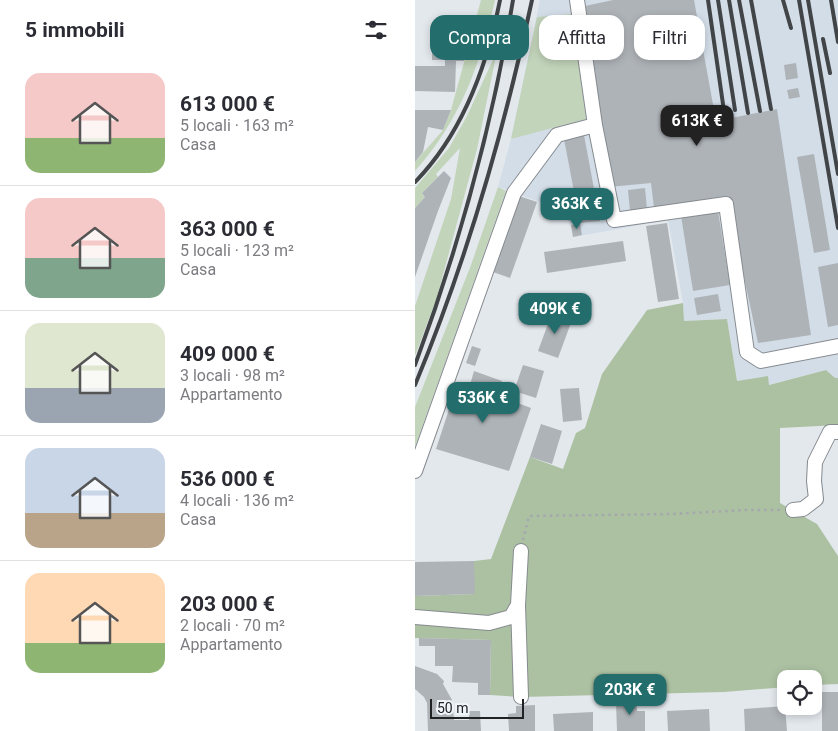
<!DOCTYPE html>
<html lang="it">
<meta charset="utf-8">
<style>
body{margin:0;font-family:Roboto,sans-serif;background:#f7f7f7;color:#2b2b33;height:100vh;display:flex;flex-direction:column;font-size:19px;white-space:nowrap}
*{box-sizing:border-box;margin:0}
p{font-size:16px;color:#7c7c81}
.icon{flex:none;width:28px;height:28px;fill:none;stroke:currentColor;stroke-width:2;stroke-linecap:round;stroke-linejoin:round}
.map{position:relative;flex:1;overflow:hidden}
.drawer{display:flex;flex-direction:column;background:#fff;width:415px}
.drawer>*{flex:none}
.hud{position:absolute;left:15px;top:15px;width:332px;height:45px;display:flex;gap:10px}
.controls{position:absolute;left:362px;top:670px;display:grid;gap:10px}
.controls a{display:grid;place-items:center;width:45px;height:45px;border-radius:10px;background:#fff;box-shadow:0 2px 8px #0003;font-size:25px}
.scale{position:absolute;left:15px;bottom:12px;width:94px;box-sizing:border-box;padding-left:5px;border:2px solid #202224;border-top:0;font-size:14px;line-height:18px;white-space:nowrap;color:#202224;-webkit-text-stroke:4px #f0f5fb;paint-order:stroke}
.price{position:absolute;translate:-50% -42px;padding:0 11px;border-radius:10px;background:#236e6d;color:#fff;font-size:16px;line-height:32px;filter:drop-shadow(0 1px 2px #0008)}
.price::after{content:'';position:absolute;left:50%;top:30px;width:15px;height:11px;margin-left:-8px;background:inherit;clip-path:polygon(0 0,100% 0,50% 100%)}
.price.active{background:#222;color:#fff}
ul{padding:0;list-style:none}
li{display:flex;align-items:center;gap:15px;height:125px;padding:0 25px}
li+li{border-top:1px solid #e1e1e2}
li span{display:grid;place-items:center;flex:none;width:140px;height:100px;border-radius:15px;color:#555}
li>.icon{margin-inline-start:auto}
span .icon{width:60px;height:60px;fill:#fffc;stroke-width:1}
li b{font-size:21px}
h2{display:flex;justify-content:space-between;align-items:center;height:60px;padding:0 25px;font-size:21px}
.tag{padding:0 18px;border-radius:15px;background:#fff;box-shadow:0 2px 8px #0003;font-size:18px;line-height:45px}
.tag.active{background:#236e6d;color:#fff}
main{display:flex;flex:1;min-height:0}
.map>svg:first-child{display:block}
</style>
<main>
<section class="drawer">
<h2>5 immobili<svg class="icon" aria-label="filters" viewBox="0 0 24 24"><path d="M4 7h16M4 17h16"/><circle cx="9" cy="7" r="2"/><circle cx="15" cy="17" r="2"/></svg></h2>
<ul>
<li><span style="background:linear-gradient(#f6c9c9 65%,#8fb573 0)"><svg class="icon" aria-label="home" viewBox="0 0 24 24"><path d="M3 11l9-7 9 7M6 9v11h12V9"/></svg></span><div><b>613 000 €</b><p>5 locali · 163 m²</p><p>Casa</p></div></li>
<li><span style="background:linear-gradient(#f6c9c9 60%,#7fa58c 0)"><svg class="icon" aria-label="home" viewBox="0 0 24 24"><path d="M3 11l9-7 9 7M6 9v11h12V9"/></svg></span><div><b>363 000 €</b><p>5 locali · 123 m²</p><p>Casa</p></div></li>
<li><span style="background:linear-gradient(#dfe7d0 65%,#9aa5b1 0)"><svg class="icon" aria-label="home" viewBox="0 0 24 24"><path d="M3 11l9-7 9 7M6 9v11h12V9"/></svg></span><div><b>409 000 €</b><p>3 locali · 98 m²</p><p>Appartamento</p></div></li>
<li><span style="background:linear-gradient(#c9d6e8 65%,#b9a48a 0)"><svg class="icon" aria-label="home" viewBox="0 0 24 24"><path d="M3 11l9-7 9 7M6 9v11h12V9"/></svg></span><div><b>536 000 €</b><p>4 locali · 136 m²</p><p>Casa</p></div></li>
<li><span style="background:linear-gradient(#ffd9b3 70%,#8fb573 0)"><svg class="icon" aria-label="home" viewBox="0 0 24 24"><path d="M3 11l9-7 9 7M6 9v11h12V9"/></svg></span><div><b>203 000 €</b><p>2 locali · 70 m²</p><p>Appartamento</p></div></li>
</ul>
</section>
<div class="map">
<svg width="423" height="731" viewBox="0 0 423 731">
<rect width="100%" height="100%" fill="#e3e8ed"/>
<!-- built -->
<path fill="#d3dde8" d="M125,0H423V378H420L411,370L353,385V377L322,381L312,319L269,321L268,303L253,220L158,237L156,225L147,210L83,187L96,139Z"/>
<!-- green -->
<path fill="#c2d4ba" d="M66,0H80C65,65 45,121 0,171V162L28,130L36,110Z
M157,14L171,119L96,139L122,17Z
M82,51L62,149L22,297L0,356V306L36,199L45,148L21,174L23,177L7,193L10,197L0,208V188L34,148L52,116Z
M83,187L91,191L0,447V407L56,265Z"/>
<!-- forest -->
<path fill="#acc1a2" d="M268,303L269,321L312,319L322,381L353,376L354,385L411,370L420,378H423V425L365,428V503L402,524L423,556V684L399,685V679H371V687L309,692L106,697L75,695L76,640L0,638V596L59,594V561L76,559L115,457L148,469L161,433L170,428L187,374L232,310Z"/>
<!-- building -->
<path fill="#aeb3b8" d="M198,0H279L301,121L362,109L396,335L343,343L312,196L239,208L236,183L194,187L170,6Z
M17,41H49V61H41L40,92L0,91V66H30V60H17Z
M381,63L383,78L371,80L369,65Z
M383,88L385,97L374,99L372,90Z
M0,110H36L28,130L13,127L8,152L0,162Z
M169,135L185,221L165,223L149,139Z
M399,154L415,250L399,253L382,157Z
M29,171L36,178L23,211L0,277V208L10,197L7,193Z
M230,188L232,209L215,211L213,190Z
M104,196L122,202L95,278L78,272Z
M303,211L315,285L278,291L266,216Z
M165,223L167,235L158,237L156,225Z
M252,223L264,299L243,302L231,226Z
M208,241L211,261L132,273L129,252Z
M423,263V325L413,327L403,267Z
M303,294L306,311L282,315L279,298Z
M137,313L157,320L143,358L123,351Z
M57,346L66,349L60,366L51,363Z
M108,365L129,371L121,398L99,391Z
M59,371L87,381L81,395L116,408L94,471L21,449L43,382L55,385Z
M164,388L167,420L148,422L145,389Z
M126,424L147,431L137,464L115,457Z
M59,561L60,594L0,596V562Z
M4,638L76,640L75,695H63V683L37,682L38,666H20V646H4Z
M0,666L22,674L29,681L28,684L37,700L39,720H54V711H65L66,731H13L12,703L9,697L0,689Z
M407,692H423V731H407Z
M211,694H221L222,711H230V731H202L201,703L211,702Z
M120,705V731H94L93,714L101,713V706Z
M370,706L372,731H330L329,709Z
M294,709L295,731H253L252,711Z
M178,712V731H139L138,714Z"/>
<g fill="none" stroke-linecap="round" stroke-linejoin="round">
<defs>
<path id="minor" d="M162,0L180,125
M0,471L99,193L142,135L180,125L199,220L311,204L332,352L346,361L423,346
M378,510L388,509L401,499L399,481L400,462L415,432H423
M106,551L103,605L106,697
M0,617L74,623L96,617L103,605"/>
</defs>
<!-- minor casing -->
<use href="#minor" stroke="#868b90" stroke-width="16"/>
<!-- path -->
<path stroke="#a4a8ac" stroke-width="2.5" stroke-dasharray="2.5 4" stroke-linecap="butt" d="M108,540L114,516L258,514L329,510H366"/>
<!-- minor -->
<use href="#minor" stroke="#fff" stroke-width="14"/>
<!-- rail -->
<path stroke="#424547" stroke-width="4" d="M293,0L310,118
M303,0L320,110
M314,0L333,113
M324,0L345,111
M336,0L356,109
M368,0L376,28
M384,0L423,228
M393,0L423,174
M416,0L423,42
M408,39L415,73
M0,182C48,133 72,66 85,0
M0,365C45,244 77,127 98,0
M0,385C52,260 89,131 117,0"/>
</g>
</svg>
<div class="controls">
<a><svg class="icon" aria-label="locate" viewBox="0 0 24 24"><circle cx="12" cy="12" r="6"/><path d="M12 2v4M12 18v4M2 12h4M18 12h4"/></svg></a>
</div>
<div class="scale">50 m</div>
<b class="price active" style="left:282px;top:147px">613K €</b>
<b class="price" style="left:162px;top:230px">363K €</b>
<b class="price" style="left:140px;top:335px">409K €</b>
<b class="price" style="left:68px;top:424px">536K €</b>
<b class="price" style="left:215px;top:716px">203K €</b>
<div class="hud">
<a class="tag active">Compra</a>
<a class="tag">Affitta</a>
<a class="tag">Filtri</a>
</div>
</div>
</main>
